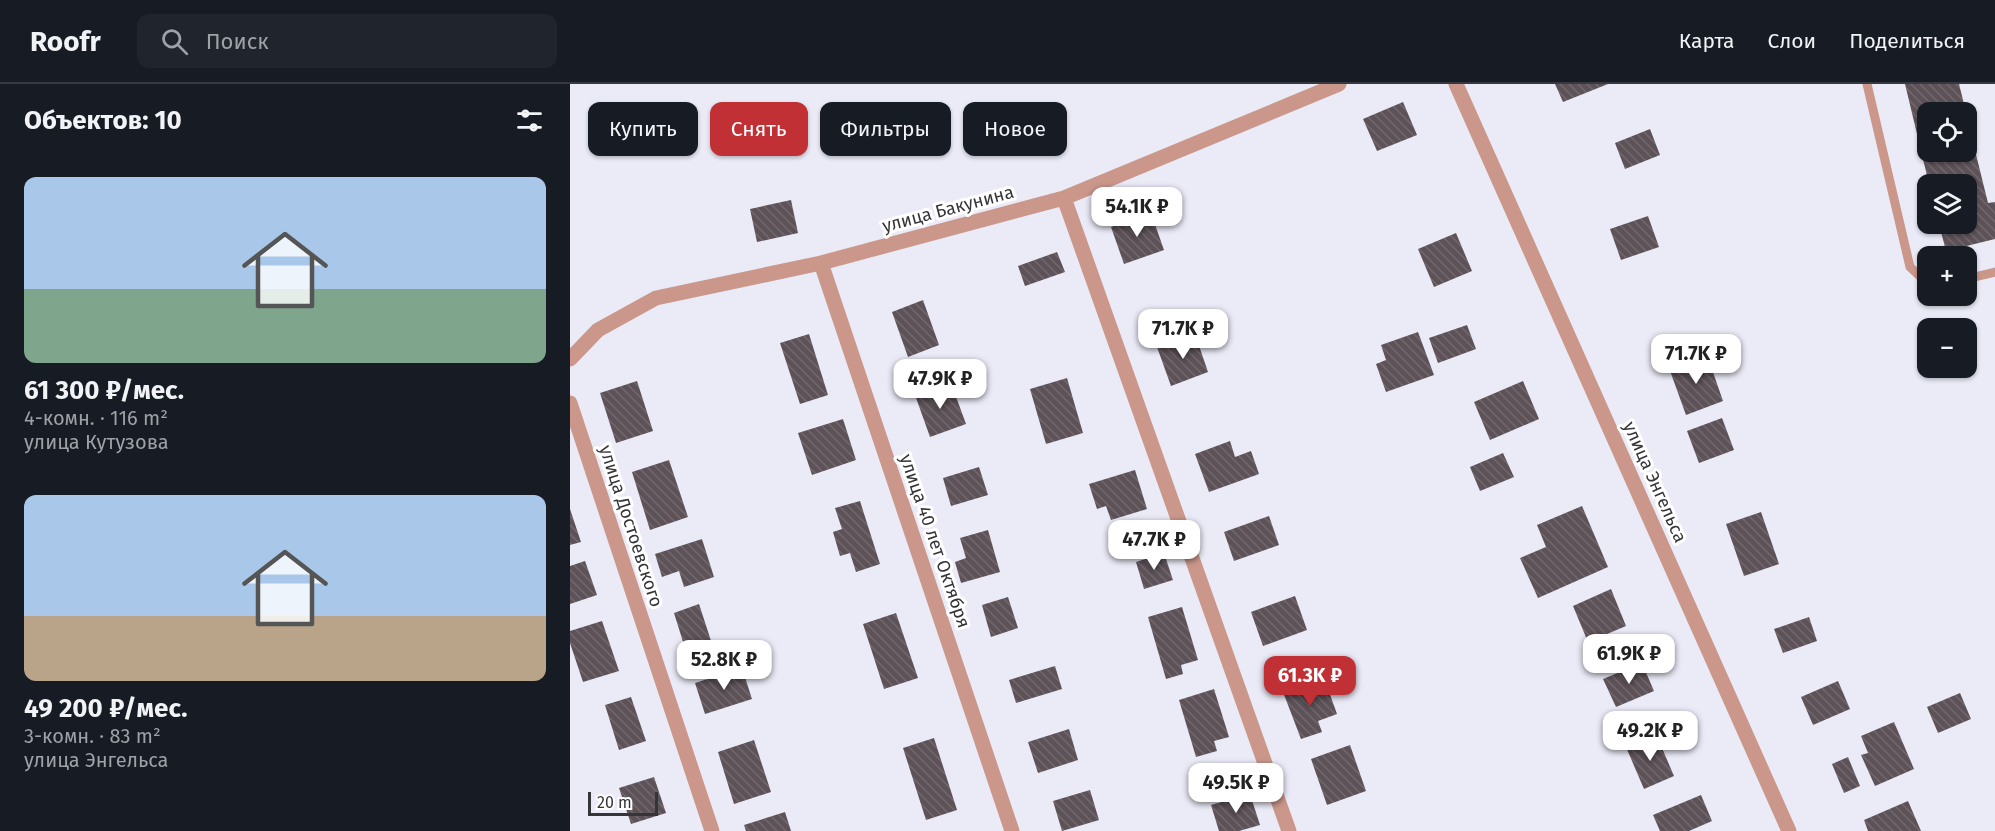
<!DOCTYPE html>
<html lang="ru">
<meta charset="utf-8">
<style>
body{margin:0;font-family:"Fira Sans",sans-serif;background:#20242c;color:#f1f3f6;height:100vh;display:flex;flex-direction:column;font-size:22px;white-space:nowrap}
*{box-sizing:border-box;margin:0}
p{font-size:20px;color:#9ea1a6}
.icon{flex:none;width:33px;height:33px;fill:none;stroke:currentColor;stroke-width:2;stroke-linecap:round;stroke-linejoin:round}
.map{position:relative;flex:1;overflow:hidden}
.details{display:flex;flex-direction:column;background:#171b24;width:570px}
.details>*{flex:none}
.guide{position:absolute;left:18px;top:18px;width:570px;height:54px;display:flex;gap:12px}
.tools{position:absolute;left:1347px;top:18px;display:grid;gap:12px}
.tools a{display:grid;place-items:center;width:60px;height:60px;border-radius:12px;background:#171b24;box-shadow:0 2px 4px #0004;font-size:30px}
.scale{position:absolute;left:18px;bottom:15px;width:70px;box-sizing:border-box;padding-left:6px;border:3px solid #343439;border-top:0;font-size:16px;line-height:21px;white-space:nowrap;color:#343439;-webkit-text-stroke:4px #fff;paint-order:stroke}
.price{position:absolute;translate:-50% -51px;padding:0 14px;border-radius:12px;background:#fff;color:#222;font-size:20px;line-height:39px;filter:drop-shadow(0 2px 3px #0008)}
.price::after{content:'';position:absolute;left:50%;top:36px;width:18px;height:14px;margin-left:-9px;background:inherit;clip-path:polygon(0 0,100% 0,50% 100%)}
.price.selected{background:#c03034;color:#fff}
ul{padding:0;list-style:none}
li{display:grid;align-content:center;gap:12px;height:318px;padding:0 24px}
li span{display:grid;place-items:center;height:186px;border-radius:12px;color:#555}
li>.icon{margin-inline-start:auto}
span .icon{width:108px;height:108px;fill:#fffc;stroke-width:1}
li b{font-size:26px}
h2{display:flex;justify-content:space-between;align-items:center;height:72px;padding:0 24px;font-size:26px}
.pill{padding:0 21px;border-radius:12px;background:#171b24;box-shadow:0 2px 4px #0004;font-size:21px;line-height:54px}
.pill.selected{background:#c03034;color:#fff}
header{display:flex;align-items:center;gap:36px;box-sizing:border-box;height:84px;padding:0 30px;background:#171b24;border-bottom:2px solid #363941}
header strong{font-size:28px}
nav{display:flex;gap:33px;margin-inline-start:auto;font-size:21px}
.search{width:420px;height:54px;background:#20242c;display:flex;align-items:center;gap:15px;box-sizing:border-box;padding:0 21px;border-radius:12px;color:#9ea1a6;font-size:22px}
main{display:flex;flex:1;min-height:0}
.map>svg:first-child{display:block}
</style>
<header>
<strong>Roofr</strong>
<div class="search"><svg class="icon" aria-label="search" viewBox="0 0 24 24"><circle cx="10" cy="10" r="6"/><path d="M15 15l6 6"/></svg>Поиск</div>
<nav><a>Карта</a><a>Слои</a><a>Поделиться</a></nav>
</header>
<main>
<section class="details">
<h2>Объектов: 10<svg class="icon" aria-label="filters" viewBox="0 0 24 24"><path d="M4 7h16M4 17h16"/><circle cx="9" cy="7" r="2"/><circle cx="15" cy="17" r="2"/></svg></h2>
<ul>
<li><span style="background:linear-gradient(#a9c7e8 60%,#7fa58c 0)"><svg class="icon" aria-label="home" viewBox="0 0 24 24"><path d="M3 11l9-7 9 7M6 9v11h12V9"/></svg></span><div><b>61 300 ₽/мес.</b><p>4-комн. · 116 m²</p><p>улица Кутузова</p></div></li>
<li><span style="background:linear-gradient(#a9c7e8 65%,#b9a48a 0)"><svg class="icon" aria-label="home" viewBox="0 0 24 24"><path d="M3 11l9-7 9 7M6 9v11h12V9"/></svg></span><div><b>49 200 ₽/мес.</b><p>3-комн. · 83 m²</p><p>улица Энгельса</p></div></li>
</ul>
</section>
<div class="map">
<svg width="1425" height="747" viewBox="0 0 1425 747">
<defs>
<pattern id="building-back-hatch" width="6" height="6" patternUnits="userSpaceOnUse" patternTransform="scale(1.5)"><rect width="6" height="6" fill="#5d5258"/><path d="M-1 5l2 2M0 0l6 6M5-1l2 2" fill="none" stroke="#71686e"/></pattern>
</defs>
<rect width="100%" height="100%" fill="#eaebf7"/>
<!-- building -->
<path fill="url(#building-back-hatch)" d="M985,0H1038L993,18Z
M1335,0H1389L1396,28H1358V68H1396L1397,34L1418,119L1425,118V155L1376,167L1369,140H1396V100H1359Z
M833,18L847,51L807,67L793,35Z
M1080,45L1090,71L1055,85L1045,59Z
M221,116L228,149L187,158L180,125Z
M581,129L594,166L554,180L541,143Z
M1078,132L1089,163L1051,176L1040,145Z
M886,149L902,187L864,203L848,165Z
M487,168L495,188L455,202L448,182Z
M353,216L369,261L338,273L322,228Z
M897,241L906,265L868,279L859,254Z
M848,248L864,291L816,308L806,280L816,276L811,261Z
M239,250L258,311L230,320L210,259Z
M625,250L638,288L601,302L587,263Z
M1137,271L1153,317L1116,331L1099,284Z
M497,294L513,349L476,360L460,305Z
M67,297L83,347L46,359L30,309Z
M953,297L969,335L920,356L904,318Z
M381,299L396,340L360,353L345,311Z
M1152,334L1164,366L1129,379L1117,347Z
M273,335L286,376L242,391L228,349Z
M660,357L665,373L681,367L689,390L639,408L625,370Z
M933,369L944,393L910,407L900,383Z
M99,376L118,433L80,446L62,388Z
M409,383L418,411L381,422L373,394Z
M565,386L577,425L541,436L536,422L527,425L519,400Z
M290,417L310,480L286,488L280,469L270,472L263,448L272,445L265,424Z
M1012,422L1038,483L968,514L950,474L976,463L967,441Z
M0,425L11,458L0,461Z
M1191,428L1209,480L1174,492L1156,440Z
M699,432L709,461L664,477L654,448Z
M418,446L430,488L391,499L385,478L396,474L390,454Z
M132,455L144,493L114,503L109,487L92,493L85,470Z
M594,469L603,496L574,505L566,478Z
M15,477L27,511L0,520V482Z
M1041,505L1056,542L1018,558L1003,522Z
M725,512L737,546L693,562L681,528Z
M438,513L448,544L421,553L412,521Z
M129,520L145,569L119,577L104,529Z
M612,523L628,576L611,581L613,590L596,595L578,533Z
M326,529L348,594L314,605L293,540Z
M1239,533L1247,557L1213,569L1204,545Z
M32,537L49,587L13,598L0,559V547Z
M1072,579L1084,607L1046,623L1033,595Z
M485,582L492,605L446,619L439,596Z
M172,584L182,615L135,630L125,599Z
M754,594L767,630L748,637L752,648L731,655L713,608Z
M1268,597L1280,625L1243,641L1231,613Z
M644,605L659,653L644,657L647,667L626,673L609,616Z
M1390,609L1401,635L1368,649L1357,623Z
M61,613L76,657L49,666L35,621Z
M1324,638L1344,685L1305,702L1291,671L1298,669L1291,652Z
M499,645L508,676L468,689L458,658Z
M1086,650L1104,692L1074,705L1056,663Z
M364,654L387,726L356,736L333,664Z
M184,656L201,708L164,720L148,668Z
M780,661L796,707L757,721L741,675Z
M1278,673L1290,702L1274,709L1262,680Z
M84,693L96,729L61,740L49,704Z
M520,706L529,736L492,747L483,717Z
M680,710L690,741L669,747H649L641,721Z
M1131,711L1142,737L1119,747H1090L1083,731Z
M1338,717L1351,747H1298L1294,736Z
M215,728L221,747H176L174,741Z"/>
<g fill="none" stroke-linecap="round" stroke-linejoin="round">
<!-- service -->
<path stroke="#cb978b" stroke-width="9" d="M1297,0L1340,183L1358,200
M1396,195L1425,188"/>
<!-- minor -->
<path stroke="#cb978b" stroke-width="15" d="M886,0L1219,747
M494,114L719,747
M251,179L442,747
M0,275L28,246L86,214L251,179L494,114L769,0
M0,319L142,747"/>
</g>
<g text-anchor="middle" stroke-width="6" stroke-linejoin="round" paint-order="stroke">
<!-- street labels -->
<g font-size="18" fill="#343439" stroke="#fff">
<text transform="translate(378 125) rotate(-15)" y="6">улица Бакунина</text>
<text transform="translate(1085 398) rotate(66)" y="6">улица Энгельса</text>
<text transform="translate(61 442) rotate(72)" y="6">улица Достоевского</text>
<text transform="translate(365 457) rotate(71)" y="6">улица 40 лет Октября</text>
</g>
</g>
</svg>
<div class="tools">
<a><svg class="icon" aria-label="locate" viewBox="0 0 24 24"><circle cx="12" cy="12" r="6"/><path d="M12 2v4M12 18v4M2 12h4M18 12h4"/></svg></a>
<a><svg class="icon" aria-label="layers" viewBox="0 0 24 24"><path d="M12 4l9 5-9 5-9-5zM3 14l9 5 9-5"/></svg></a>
<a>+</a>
<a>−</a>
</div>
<div class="scale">20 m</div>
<b class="price" style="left:567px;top:154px">54.1K ₽</b>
<b class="price" style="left:613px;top:276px">71.7K ₽</b>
<b class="price" style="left:1126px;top:301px">71.7K ₽</b>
<b class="price" style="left:370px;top:326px">47.9K ₽</b>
<b class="price" style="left:584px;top:487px">47.7K ₽</b>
<b class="price" style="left:1059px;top:601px">61.9K ₽</b>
<b class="price" style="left:154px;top:607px">52.8K ₽</b>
<b class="price selected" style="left:740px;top:623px">61.3K ₽</b>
<b class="price" style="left:1080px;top:678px">49.2K ₽</b>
<b class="price" style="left:666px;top:730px">49.5K ₽</b>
<div class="guide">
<a class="pill">Купить</a>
<a class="pill selected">Снять</a>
<a class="pill">Фильтры</a>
<a class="pill">Новое</a>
</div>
</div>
</main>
